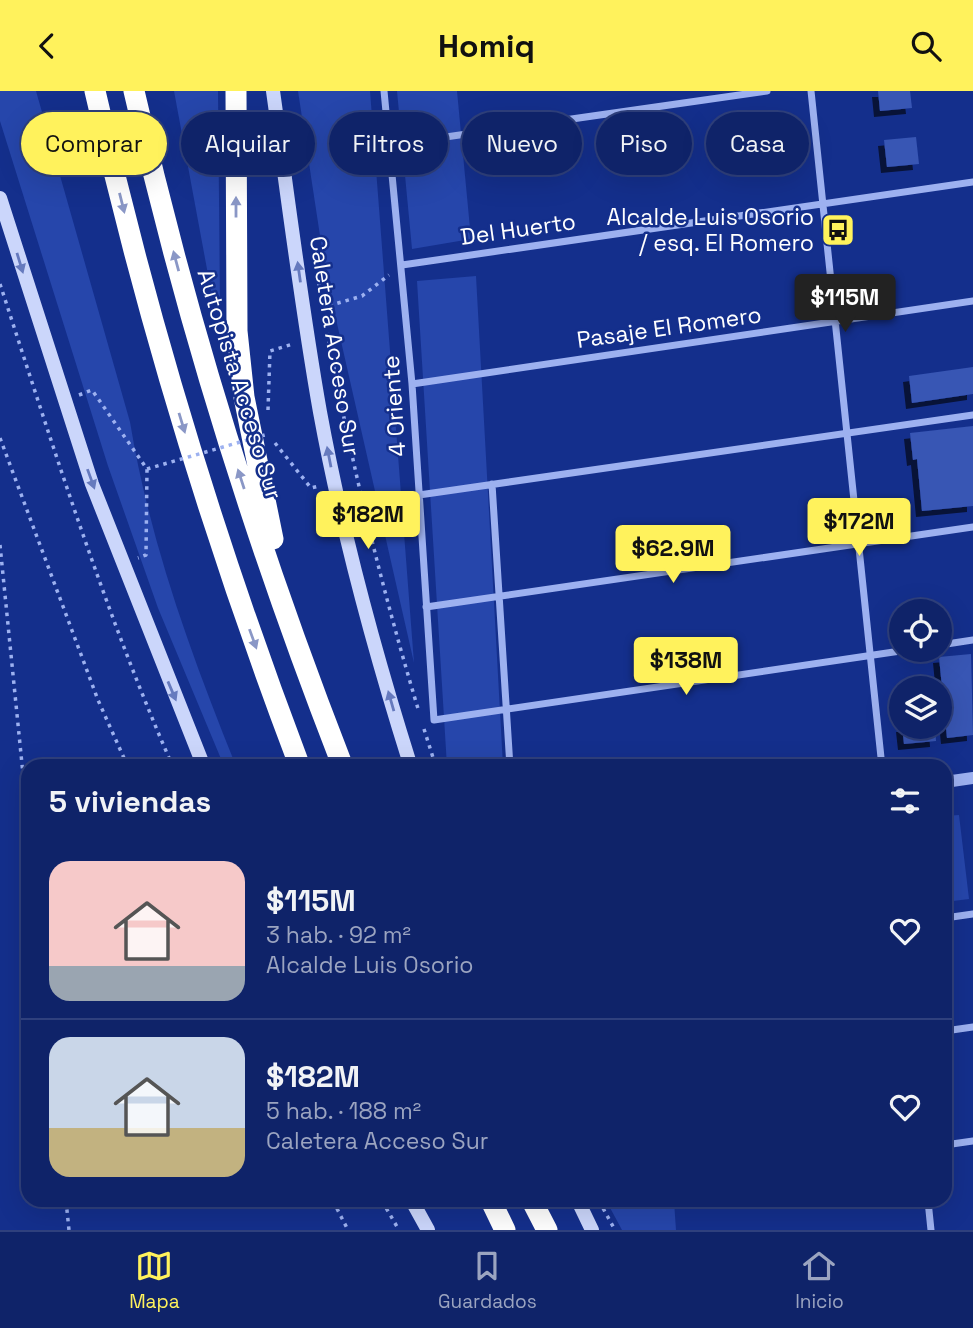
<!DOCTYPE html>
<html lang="es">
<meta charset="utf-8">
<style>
body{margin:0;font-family:"Space Grotesk",sans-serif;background:#1d2f71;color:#f1f3f6;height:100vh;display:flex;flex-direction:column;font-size:26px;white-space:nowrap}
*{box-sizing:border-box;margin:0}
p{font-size:23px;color:#9ba4c0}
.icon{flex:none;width:38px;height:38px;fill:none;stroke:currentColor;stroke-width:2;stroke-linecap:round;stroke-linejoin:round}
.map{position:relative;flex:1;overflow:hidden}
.sheet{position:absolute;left:21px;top:668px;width:931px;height:448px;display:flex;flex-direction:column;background:#0f2369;border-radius:21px;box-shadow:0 7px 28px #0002,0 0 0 2px #2f407d}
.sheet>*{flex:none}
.guide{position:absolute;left:21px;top:21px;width:931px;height:63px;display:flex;gap:14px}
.tools{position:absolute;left:889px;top:508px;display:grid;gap:14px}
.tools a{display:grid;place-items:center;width:63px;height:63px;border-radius:50%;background:#0f2369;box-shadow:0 7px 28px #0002,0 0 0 2px #2f407d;font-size:35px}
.price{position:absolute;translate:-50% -60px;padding:0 16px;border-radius:7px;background:#fff25c;color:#111;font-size:23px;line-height:46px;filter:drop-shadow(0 2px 4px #0008)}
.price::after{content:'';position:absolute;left:50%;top:42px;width:21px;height:16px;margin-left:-10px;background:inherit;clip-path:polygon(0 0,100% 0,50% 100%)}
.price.current{background:#222;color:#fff}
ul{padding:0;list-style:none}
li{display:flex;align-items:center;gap:21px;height:175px;padding:0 28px}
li+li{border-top:2px solid #2f407d}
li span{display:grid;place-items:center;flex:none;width:196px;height:140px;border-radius:21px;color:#555}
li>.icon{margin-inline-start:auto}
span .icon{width:84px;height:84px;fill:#fffc;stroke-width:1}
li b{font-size:30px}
h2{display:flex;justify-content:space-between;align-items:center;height:84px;padding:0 28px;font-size:30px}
.tag{padding:0 24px;border-radius:32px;background:#0f2369;box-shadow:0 7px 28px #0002,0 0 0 2px #2f407d;font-size:24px;line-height:63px}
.tag.current{background:#fff25c;color:#111}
header{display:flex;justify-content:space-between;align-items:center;height:91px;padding:0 28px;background:#fff25c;color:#111;font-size:32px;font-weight:600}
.dock{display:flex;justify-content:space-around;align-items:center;height:98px;border-top:2px solid #2f407d;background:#0f2369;font-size:19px;color:#9ba4c0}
.dock a{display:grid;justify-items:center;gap:4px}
.dock .current{color:#fff25c}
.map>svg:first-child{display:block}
</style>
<header><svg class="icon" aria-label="back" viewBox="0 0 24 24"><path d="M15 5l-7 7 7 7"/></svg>Homiq<svg class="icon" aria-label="search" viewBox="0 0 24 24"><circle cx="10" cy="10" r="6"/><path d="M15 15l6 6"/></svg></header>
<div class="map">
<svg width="973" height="1139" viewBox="0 0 973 1139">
<defs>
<filter id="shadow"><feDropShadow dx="-6" dy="6" stdDeviation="0" flood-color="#0009"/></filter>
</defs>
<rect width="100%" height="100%" fill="#142f8c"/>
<!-- green -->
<path fill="#2646ab" d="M0,0H36L130,331C150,452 191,563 236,675H224L158,517L108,375L0,30Z
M174,0H218L220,215L212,205Z
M298,0H370L414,572L326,184Z
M397,0H457L471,148L412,158Z
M476,185L503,675H447L417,190Z
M959,724L969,808L945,811V725Z
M646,1110H674L676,1139H622L608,1113Z"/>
<!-- building -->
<path fill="#3856b4" filter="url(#shadow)" d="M878,0H910L912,17L880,20Z
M916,46L919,73L887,76L884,49Z
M973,276V303L912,312L909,285Z
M973,335V415L922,420L917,368L913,369L910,342Z
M971,563L973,644L947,647L939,566Z
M902,635H935L936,650L904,653Z"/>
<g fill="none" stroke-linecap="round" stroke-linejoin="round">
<!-- path -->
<path stroke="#9db1f0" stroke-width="3.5" stroke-dasharray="3.5 5" stroke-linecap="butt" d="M316,175C340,325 375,475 419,621
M0,193C53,355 104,519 173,676
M321,217L362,205L389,184
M79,304L92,299L147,378L146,464L138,467
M268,319L270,260L293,253
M0,347L98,609L128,676
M275,352L311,397L319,395
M0,454L28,733
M424,638L436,676
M66,1110L69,1139
M333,1110L348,1139
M382,1110L399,1139
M599,1110L615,1139"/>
<!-- minor -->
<path stroke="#9db1f0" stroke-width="7" d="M384,0L412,293L434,629L914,558
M811,0L882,676
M390,54L767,0
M402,174L973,91
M412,293L973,210
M492,393L510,676
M419,404L973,324
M426,516L973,436
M940,554L973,549
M945,827L973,823
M945,940L973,936
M945,1054L973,1050
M928,1110L931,1139"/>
<!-- tertiary -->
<path stroke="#9db1f0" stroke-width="12" d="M945,691L973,687"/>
<!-- secondary -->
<path stroke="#cbd6fb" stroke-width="14" d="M273,0C288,107 301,214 320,321C342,441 374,559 411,676
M0,107L92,393L204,676
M412,1110L428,1139
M578,1110L592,1139"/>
<!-- motorway -->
<path stroke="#fff" stroke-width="21" d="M95,0C147,230 216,455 300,676
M134,0C186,230 257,456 343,676
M236,0L237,240L244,306L273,448
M491,1110L505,1139
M532,1110L547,1139"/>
<!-- path-bridge -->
<path stroke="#9db1f0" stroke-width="3.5" stroke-dasharray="3.5 5" stroke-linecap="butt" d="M147,378L268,343"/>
</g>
<!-- one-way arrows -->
<defs><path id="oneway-solid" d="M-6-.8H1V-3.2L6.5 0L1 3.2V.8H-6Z" transform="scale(1.75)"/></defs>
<g fill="#8a97c6">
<use href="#oneway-solid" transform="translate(122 112) rotate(76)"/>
<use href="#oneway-solid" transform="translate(236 116) rotate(-90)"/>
<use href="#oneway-solid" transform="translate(176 170) rotate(-105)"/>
<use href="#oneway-solid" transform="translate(182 332) rotate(73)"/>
<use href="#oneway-solid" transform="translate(241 388) rotate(-108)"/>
<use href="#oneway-solid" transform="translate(253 548) rotate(70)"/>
</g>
<g fill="#667abe">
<use href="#oneway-solid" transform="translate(20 172) rotate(73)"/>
<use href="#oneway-solid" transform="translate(299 181) rotate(-98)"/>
<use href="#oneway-solid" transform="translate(329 366) rotate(-101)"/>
<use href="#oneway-solid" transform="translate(91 388) rotate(70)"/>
<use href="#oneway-solid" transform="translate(172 600) rotate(67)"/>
<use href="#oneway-solid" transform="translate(391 610) rotate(-106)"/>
</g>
<!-- icons -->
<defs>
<symbol id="bus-square" viewBox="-11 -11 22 22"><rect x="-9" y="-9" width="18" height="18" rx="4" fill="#fff25c" stroke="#142f8c"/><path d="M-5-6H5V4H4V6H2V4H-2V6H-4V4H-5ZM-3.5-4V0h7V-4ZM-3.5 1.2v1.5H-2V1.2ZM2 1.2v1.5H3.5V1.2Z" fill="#111"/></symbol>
</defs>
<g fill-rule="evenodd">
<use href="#bus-square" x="819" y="120" width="38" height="38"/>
</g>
<g text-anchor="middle" stroke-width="5" stroke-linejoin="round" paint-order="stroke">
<!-- poi labels -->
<g font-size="23" fill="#fff" stroke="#142f8c" text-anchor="end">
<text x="814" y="134">Alcalde Luis Osorio<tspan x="814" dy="26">/ esq. El Romero</tspan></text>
</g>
<!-- street labels -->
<g font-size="23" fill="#fff" stroke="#142f8c">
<text transform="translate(518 138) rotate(-8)" y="8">Del Huerto</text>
<text transform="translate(669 236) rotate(-8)" y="8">Pasaje El Romero</text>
<text transform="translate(335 255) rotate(81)" y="8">Caletera Acceso Sur</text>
<text transform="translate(240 293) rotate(73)" y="8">Autopista Acceso Sur</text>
<text transform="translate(394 315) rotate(-94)" y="8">4 Oriente</text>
</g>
</g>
</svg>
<div class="tools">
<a><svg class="icon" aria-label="locate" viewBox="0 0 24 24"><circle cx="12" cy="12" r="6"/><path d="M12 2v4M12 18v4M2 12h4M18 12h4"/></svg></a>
<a><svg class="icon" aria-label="layers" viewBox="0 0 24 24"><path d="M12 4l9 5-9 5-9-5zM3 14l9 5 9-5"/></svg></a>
</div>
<b class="price current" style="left:845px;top:243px">$115M</b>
<b class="price" style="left:368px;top:460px">$182M</b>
<b class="price" style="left:859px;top:467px">$172M</b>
<b class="price" style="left:673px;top:494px">$62.9M</b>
<b class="price" style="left:686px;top:606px">$138M</b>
<div class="guide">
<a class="tag current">Comprar</a>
<a class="tag">Alquilar</a>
<a class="tag">Filtros</a>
<a class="tag">Nuevo</a>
<a class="tag">Piso</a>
<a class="tag">Casa</a>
</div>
<section class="sheet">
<h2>5 viviendas<svg class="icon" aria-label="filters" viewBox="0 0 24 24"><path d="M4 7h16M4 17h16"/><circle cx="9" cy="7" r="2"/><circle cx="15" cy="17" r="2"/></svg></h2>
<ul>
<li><span style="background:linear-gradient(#f6c9c9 75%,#9aa5b1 0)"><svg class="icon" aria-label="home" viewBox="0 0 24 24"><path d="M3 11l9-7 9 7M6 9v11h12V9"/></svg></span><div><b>$115M</b><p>3 hab. · 92 m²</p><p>Alcalde Luis Osorio</p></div><svg class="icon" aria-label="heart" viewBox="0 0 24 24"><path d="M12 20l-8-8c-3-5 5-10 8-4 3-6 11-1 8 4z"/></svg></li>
<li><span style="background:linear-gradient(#c9d6e8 65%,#c2b280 0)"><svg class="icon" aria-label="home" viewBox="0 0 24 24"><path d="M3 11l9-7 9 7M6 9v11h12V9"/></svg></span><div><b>$182M</b><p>5 hab. · 188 m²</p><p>Caletera Acceso Sur</p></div><svg class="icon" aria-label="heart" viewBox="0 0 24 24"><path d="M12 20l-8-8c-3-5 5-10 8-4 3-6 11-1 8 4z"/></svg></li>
</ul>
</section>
</div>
<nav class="dock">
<a class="current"><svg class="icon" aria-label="map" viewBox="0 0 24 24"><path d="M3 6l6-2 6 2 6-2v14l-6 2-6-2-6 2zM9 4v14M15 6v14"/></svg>Mapa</a>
<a><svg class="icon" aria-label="saved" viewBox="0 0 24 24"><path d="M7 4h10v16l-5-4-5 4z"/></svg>Guardados</a>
<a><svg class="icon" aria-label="home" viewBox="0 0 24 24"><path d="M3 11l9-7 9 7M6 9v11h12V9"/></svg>Inicio</a>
</nav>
